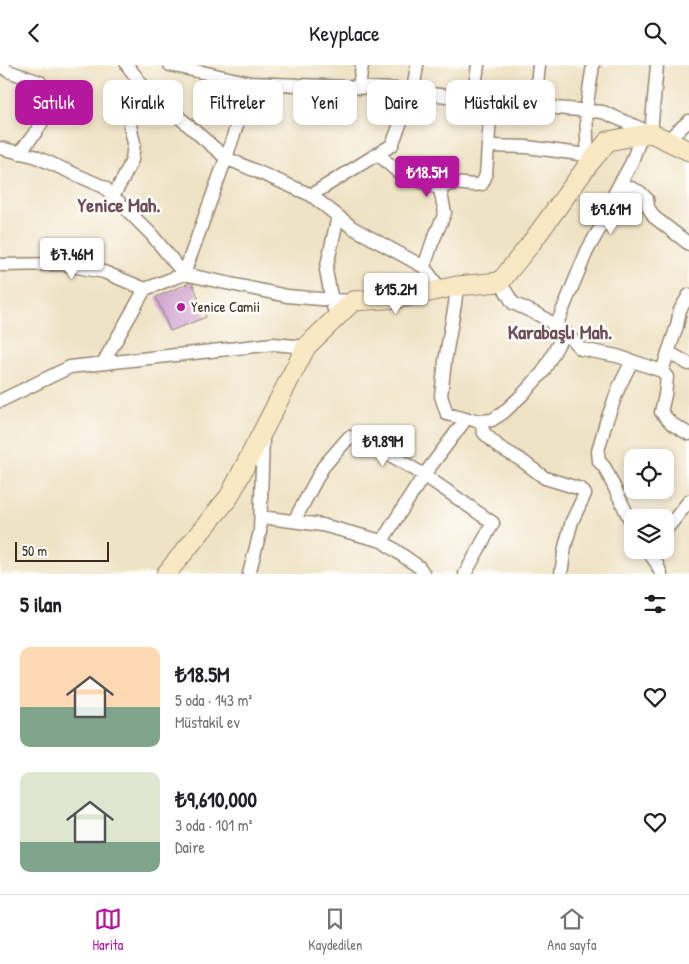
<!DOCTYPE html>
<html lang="tr">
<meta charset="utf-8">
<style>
body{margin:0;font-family:"Patrick Hand",sans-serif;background:#f6f6f6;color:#202124;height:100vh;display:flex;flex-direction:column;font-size:19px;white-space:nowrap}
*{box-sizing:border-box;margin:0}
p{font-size:16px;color:#757577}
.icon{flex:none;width:28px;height:28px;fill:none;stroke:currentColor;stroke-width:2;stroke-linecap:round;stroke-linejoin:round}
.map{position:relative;height:509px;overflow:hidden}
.side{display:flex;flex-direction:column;background:#fff;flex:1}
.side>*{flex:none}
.top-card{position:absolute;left:15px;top:15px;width:660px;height:45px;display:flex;gap:10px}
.buttons{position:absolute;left:624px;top:384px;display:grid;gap:10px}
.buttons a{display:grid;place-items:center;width:50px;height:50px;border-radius:10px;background:#fff;box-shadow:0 2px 8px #0003;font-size:25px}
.scale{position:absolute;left:15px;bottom:12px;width:94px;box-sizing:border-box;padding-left:5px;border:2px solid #3b2a1e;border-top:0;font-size:14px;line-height:18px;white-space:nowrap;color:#3b2a1e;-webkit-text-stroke:4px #fdfcf7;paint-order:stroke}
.price{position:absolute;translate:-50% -42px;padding:0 11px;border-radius:5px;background:#fff;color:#222;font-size:16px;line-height:32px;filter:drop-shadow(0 1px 2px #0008)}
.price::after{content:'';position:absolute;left:50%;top:30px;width:15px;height:11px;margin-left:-8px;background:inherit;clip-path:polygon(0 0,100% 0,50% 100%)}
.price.current{background:#b5179e;color:#fff}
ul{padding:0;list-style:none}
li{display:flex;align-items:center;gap:15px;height:125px;padding:0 20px}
li span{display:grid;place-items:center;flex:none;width:140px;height:100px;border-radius:10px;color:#555}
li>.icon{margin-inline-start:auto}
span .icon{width:60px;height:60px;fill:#fffc;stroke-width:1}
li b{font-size:21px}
h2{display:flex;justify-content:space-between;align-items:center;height:60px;padding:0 20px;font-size:21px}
.pill{padding:0 18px;border-radius:10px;background:#fff;box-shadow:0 2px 8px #0003;font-size:18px;line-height:45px}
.pill.current{background:#b5179e;color:#fff}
header{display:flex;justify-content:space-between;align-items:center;height:65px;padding:0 20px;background:#fff;font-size:22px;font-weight:600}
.tabs{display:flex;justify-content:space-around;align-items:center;height:70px;border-top:1px solid #e0e0e0;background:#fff;font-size:14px;color:#757577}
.tabs a{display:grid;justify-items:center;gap:2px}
.tabs .current{color:#b5179e}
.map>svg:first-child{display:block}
</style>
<header><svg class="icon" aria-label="back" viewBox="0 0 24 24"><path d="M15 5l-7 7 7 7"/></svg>Keyplace<svg class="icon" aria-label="search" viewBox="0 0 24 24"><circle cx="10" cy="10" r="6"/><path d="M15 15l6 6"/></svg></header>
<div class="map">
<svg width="689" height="509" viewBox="0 0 689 509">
<rect width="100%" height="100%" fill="#fdfcf7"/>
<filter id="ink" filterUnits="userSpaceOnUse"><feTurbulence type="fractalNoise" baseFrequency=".02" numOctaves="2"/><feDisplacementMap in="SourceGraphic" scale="10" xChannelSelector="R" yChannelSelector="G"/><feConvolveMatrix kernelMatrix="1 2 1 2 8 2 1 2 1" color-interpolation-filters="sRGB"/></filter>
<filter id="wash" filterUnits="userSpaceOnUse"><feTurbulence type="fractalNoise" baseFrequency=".0096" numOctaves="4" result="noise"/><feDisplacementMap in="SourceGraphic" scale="20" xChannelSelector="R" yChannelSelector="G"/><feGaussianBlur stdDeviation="1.12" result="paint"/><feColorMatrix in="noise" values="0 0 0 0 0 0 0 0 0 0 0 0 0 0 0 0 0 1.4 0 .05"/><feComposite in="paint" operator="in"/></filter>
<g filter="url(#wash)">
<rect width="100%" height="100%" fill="#efe3c5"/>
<g id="blocks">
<!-- building -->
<path fill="#ca95cb" d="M192,217L206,252L170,266L156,232Z"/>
</g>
</g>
<g filter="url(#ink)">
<use href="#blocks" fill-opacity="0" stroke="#958672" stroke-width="1"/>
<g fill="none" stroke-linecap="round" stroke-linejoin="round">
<defs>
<path id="street" d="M0,0L8,6L40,17C54,51 40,62 19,88
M127,0L143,21L226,93L311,130L353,163L424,202L441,225
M170,0L251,18L396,24L496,38L603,47L651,68L657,0
M359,23L362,0
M473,34L478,0
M535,41L539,0
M667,75L689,56
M488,81L527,82L587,90
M0,83L34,91L104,122L151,169L184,209
M378,89L399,108L440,124L445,148L432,178L424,202
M588,100L586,45L593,0
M620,118L640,127L647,134L648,142L654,152L689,179
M440,124C444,122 447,119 452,119C462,117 473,122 482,119L486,110L491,37
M311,130L392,80L413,26L417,0
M113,131L123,114L132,95L134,78L130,61L143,21
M0,200L61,199L104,207L145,224
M184,209L226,93L251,18
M500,217L513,238L541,251L565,267L581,284L617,291L662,306L667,312L665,330L661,347L672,359L689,369
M333,242L326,205L338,151
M556,261L587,186L604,156L612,133L631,99L642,69
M668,287L689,299
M632,296L619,322L606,357L598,386L599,396L605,403L632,459
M103,298L145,224L184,209L287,231L332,235L353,236
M662,306L677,261L680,245L689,230
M0,336L70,302L273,279L306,282
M473,355L480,356L492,355L503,348L522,330L543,307L565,267
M480,356L484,368L499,382L521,395L545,413L581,424L585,429L572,456L565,482L561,509
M261,452L322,460L382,476L419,502L424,509
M294,456L323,402L349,372L367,376L424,410L493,458L465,509
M665,466L689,436
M382,476L424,410L466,354L447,349L441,331L445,296L455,239L457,221
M647,485L657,499L661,509
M249,509L260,467L263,370"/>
<path id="secondary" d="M166,509L229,432L306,282L353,236L400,233L457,221L500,217L532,177L588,100L608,76L651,68L689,86"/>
</defs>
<!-- street casing -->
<use href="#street" stroke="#958672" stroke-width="15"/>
<!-- secondary casing -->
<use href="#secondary" stroke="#958672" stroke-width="21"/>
<!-- street -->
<use href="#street" stroke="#fff" stroke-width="12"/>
<!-- secondary -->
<use href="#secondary" stroke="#f8e8c3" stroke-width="19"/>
</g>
</g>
<!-- markers -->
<circle fill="#b5179e" stroke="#fdfcf7" stroke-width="2" cx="181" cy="242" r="5"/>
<g text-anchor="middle" stroke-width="5" stroke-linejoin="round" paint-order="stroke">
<!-- poi labels -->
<g font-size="15" fill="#3b2a1e" stroke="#fdfcf7" text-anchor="start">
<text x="191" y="247">Yenice Camii</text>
</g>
<!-- district labels -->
<g font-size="20" font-weight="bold" fill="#6d4f5b" stroke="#fdfcf7">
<text x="119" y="147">Yenice Mah.</text>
<text x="560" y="274">Karabaşlı Mah.</text>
</g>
</g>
</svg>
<div class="buttons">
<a><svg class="icon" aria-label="locate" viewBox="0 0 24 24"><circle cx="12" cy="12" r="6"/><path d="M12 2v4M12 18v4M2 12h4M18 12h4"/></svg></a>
<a><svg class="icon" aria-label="layers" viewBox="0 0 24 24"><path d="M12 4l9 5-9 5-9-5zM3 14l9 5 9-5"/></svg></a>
</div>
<div class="scale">50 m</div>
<b class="price current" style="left:427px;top:133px">₺18.5M</b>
<b class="price" style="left:611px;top:170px">₺9.61M</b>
<b class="price" style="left:72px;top:215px">₺7.46M</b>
<b class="price" style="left:396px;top:250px">₺15.2M</b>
<b class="price" style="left:383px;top:402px">₺9.89M</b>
<div class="top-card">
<a class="pill current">Satılık</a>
<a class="pill">Kiralık</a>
<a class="pill">Filtreler</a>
<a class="pill">Yeni</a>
<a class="pill">Daire</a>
<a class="pill">Müstakil ev</a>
</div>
</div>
<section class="side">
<h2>5 ilan<svg class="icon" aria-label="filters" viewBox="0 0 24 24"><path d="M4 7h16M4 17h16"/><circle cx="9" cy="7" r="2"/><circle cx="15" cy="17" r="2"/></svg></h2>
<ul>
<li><span style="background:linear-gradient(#ffd9b3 60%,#7fa58c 0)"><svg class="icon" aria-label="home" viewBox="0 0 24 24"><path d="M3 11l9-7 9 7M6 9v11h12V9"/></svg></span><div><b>₺18.5M</b><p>5 oda · 143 m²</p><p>Müstakil ev</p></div><svg class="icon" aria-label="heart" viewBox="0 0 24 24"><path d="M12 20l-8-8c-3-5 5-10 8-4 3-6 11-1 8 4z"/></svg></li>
<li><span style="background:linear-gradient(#dfe7d0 70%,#7fa58c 0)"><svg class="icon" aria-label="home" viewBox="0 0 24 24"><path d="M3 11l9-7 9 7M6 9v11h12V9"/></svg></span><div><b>₺9,610,000</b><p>3 oda · 101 m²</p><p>Daire</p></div><svg class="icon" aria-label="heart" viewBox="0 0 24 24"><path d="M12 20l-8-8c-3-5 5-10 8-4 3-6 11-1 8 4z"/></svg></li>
</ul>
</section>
<nav class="tabs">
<a class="current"><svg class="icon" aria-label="map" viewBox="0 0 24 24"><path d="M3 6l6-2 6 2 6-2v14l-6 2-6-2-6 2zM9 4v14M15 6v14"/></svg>Harita</a>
<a><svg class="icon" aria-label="saved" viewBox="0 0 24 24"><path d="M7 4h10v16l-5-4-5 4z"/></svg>Kaydedilen</a>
<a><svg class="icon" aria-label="home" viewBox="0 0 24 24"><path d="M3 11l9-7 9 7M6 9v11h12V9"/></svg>Ana sayfa</a>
</nav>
